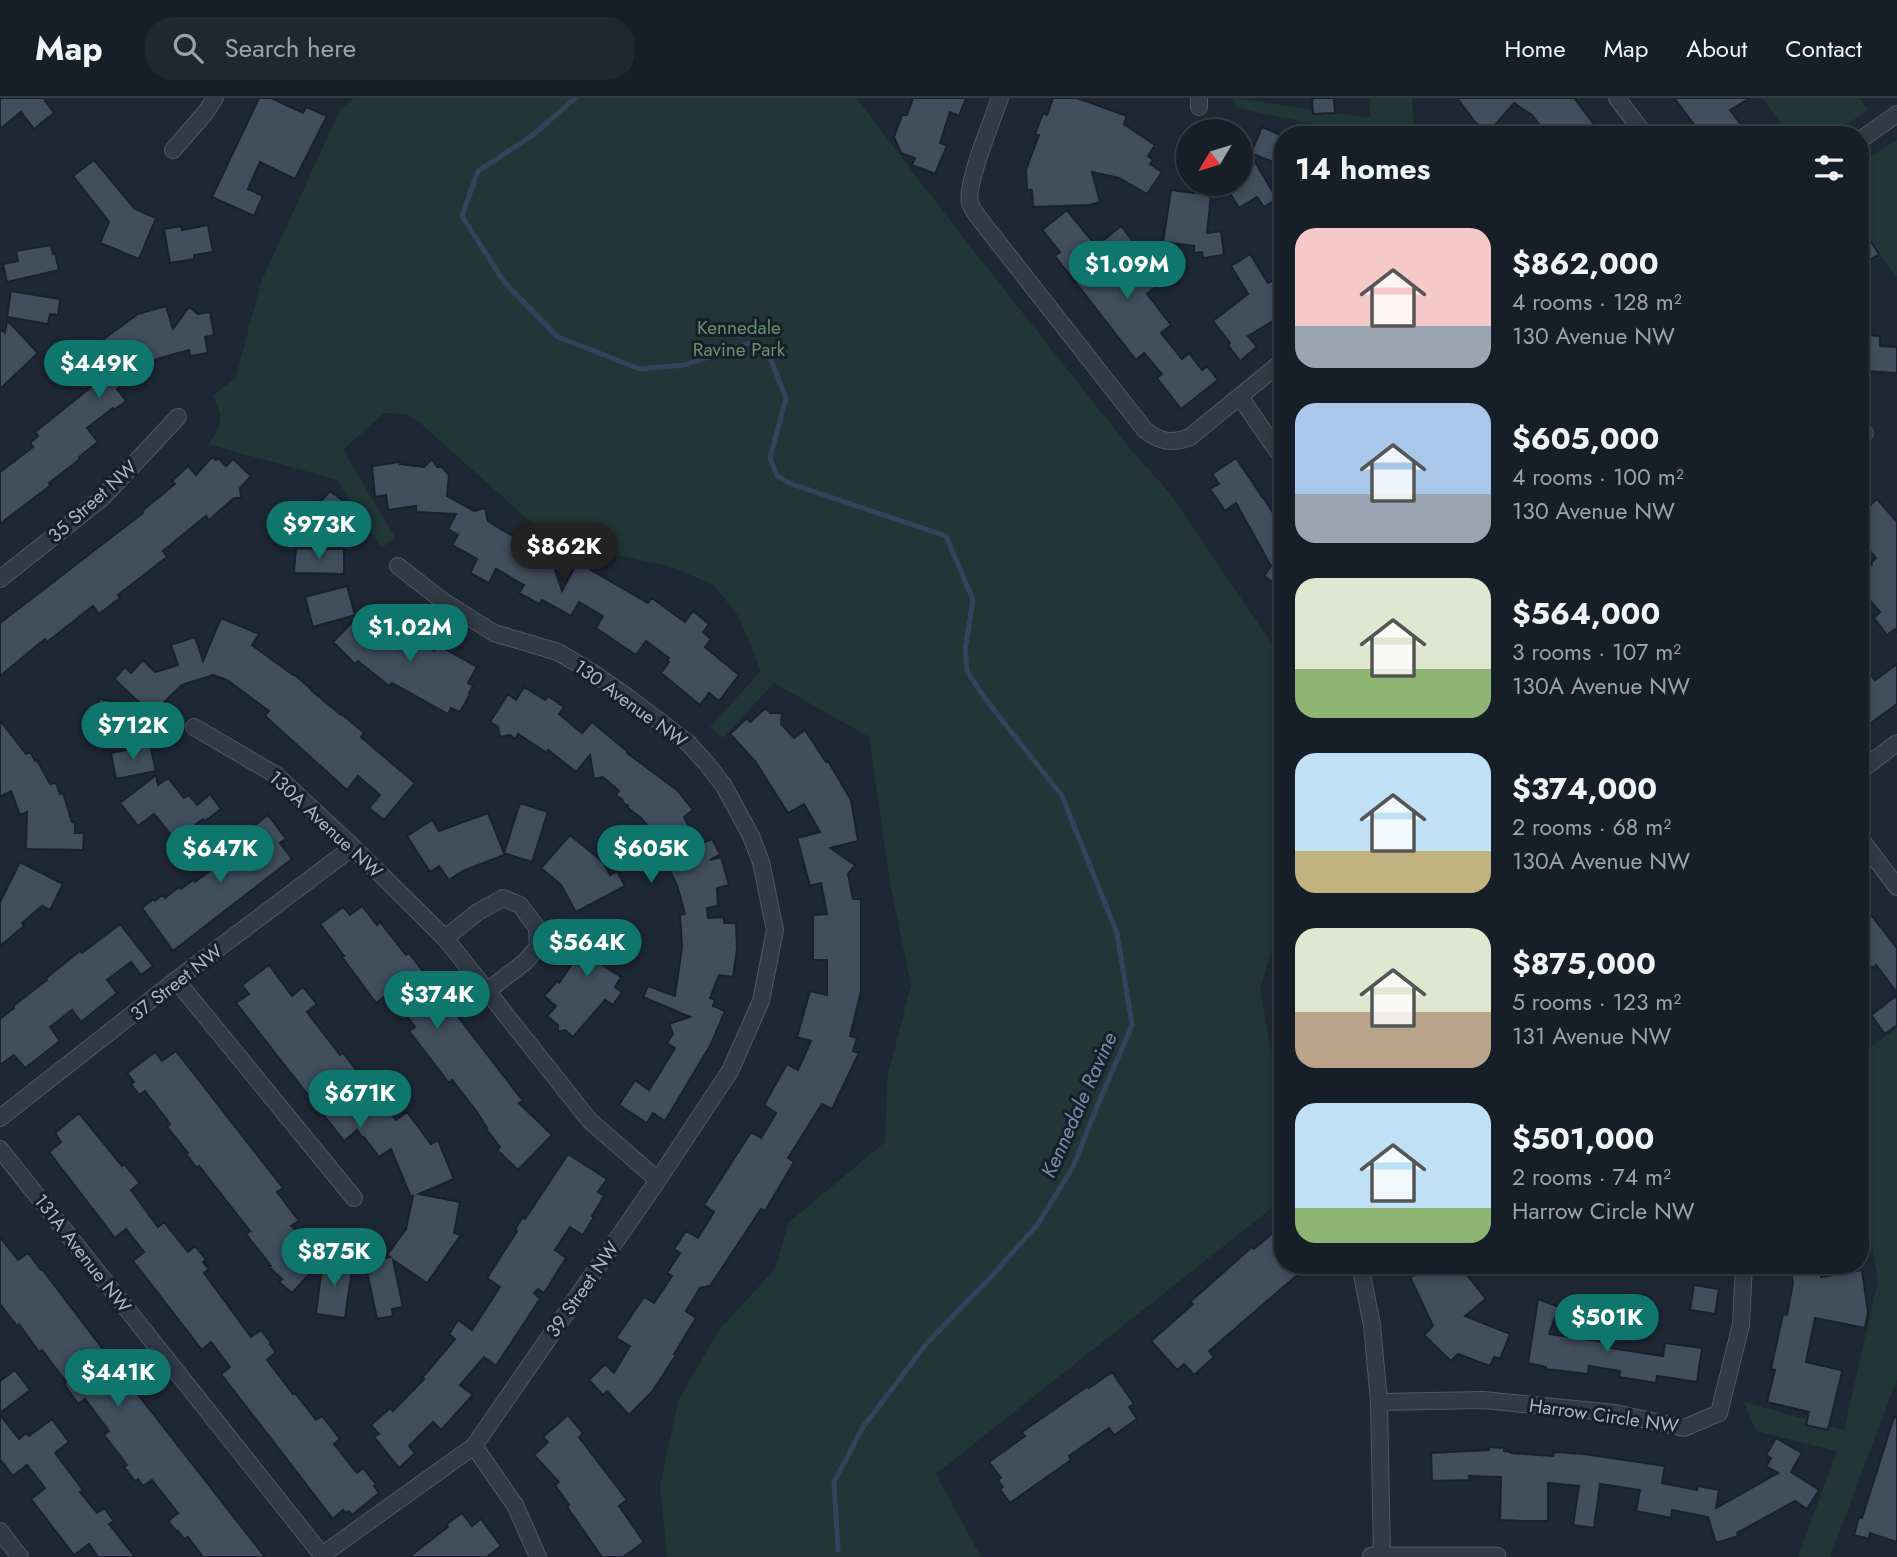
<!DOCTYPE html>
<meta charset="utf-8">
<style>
body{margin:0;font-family:Jost,sans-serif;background:#1f272f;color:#f1f3f6;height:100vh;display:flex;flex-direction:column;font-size:26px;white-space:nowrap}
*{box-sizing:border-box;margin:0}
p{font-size:23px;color:#9ea2a7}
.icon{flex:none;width:38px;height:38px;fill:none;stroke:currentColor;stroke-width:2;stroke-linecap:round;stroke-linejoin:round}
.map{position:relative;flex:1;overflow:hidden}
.drawer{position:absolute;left:1274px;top:28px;width:595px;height:1148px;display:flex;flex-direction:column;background:#161e27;border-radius:28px;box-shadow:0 4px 10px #0003,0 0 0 2px #353c44}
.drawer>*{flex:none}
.needle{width:46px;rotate:232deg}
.tools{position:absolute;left:1176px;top:21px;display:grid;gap:14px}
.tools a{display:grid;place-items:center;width:77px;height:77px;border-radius:50%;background:#161e27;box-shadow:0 4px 10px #0003,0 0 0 2px #353c44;font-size:35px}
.price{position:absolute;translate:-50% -60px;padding:0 16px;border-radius:24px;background:#0f766e;color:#fff;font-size:23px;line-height:46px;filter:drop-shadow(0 2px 4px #0008)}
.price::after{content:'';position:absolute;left:50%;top:42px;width:21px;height:16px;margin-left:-10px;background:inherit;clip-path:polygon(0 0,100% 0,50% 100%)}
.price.active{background:#222;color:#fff}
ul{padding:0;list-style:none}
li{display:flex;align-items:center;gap:21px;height:175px;padding:0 21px}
li span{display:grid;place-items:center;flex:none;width:196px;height:140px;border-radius:21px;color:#555}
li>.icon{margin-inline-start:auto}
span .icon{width:84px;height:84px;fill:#fffc;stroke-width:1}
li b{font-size:30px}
h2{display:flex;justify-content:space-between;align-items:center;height:84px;padding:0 21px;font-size:30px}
header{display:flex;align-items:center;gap:42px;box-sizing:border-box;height:98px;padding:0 35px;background:#161e27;border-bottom:2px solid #353c44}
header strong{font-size:33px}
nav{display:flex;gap:38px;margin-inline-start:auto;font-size:24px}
.search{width:490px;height:63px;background:#1f272f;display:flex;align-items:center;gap:18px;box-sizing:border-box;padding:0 24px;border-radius:28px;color:#9ea2a7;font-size:26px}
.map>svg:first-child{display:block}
</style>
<header>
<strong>Map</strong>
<div class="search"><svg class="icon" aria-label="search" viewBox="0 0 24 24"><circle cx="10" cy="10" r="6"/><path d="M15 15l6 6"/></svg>Search here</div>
<nav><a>Home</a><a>Map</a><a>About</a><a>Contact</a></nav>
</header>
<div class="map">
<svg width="1897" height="1459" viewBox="0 0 1897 1459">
<rect width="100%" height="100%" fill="#1e2834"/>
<!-- green -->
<path fill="#213637" d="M354,0H856L965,142L1132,353L1168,393L1283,562V840L1271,854L1260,892L1270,947L1283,991V1101L936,1376L981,1459H667L660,1388L678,1303L719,1232L776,1170L788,1125L885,1044L887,981L911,887L890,785L869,639L774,585L723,640L710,629L761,573L739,519L714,487L668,468L583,450L543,435L418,323L406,316L384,315L343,352L395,439L382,450L337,382L208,346C223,327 224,319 213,298L236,279L261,184L340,12Z
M1234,0L1370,20V0H1412L1414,37H1368L1236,10Z
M1762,0H1859L1868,12L1831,37H1790Z
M1897,42V179L1860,131V65Z
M1897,930V1281L1830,1459H1798L1837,1353L1756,1333L1744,1304L1844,1332L1878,1183L1860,1083V951L1863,954Z"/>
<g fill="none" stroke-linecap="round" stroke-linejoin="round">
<!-- stream -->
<path stroke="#31445c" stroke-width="5" d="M575,0L533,37L478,73L462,118L504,184L558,239L640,271L685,267L750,245L771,262L786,300L770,360L777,378L789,385L946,438L973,502L965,552L967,573L983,598L1062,698L1117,835L1132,927L1096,1011L1074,1067L1038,1126L991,1179L927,1245L863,1329L834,1384L838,1452"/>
</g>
<!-- building -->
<path fill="#414e5d" stroke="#19212b" stroke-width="2" d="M0,0H43L54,15L34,31L21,14L0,31Z
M259,0H271L303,15L306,9L327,18L295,81L260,64L248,91L263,98L254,118L212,99Z
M913,0H966L959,18L950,14L940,45L947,48L935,76L912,67L915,60L901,55L894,39L902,17H907Z
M1053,0H1077L1127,18L1124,26L1155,47L1148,58L1153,62L1150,66L1162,74L1147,96L1119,80L1092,74L1100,104L1090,107L1033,109L1032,92H1027L1026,72L1039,37L1035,36L1043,15L1047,17Z
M1312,0H1334L1335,15L1313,16Z
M1457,0H1574L1602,37H1547L1532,17L1514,5L1488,35L1475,24Z
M1674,0H1750L1730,12L1749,37H1702Z
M1262,29L1283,38V68L1251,55Z
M1252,59L1277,101L1264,109L1257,99L1239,110L1226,89L1231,86H1241V66Z
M94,62L135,111L156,120L139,161L100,145L109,124L73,78Z
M1171,92L1211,97L1207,135L1221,133L1224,157L1203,160L1202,154L1194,155V148L1163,144Z
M1067,112L1096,148L1121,128L1164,182L1147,196L1171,227L1161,235L1182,261L1189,255L1202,272L1207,268L1218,282L1181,311L1157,280L1162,276L1144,255L1136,262L1055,158L1060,154L1042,132Z
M208,127L213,154L194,157V161L170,165L164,131L181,128L182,132Z
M1860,127L1879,156L1860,168Z
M51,147L53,156L55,155L59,172L7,184L3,166L18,163L16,153Z
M1250,156L1268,185L1283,176V217L1248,238L1257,249L1240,263L1228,247L1230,245L1213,223L1248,196L1231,168Z
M11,193L60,201L58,217L50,216L48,226L7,219Z
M166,208L173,231L189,209L198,216L210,214L214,237L205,239L208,255L190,258L189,252L157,261L117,291L126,303L114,312L113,310L87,330L98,344L79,359L80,361L49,385L51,387L0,426V374L33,349L30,345L38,338L35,334L91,289L80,276L109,254L101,243L138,216Z
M7,222L38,255L0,291V231L5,235Z
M1864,237L1880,238V248L1897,249V275L1862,273Z
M212,359L216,362L218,360L226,368L233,361L251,378L240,390L241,400H234L209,422L206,418L163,453L167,459L118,497L120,500L99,516L93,508L47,544L45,541L0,578V525L143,415L142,413L175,386L172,383L188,368L196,377Z
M1236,360L1263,400H1264L1283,432V492L1264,478L1271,468L1236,405L1225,413L1210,391L1219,386L1212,376Z
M432,361L437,369H442L449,377L447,398L474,413L485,410L488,423L525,446L522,451L539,461L550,457L562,493L577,464L648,505L652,500L685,524L693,513L709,526L703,534L711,541L705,549L739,577L719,603L709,595L700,607L661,575L669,564L667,563L669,560L646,543L636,557L596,530L603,518L579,504L571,518L542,502L539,506L519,495L524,487L496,471L489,485L470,475L477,461L452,447L458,437L448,431L456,416L416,414V408L388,412L386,397L375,399L372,368L400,364V366L424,369Z
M330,393L355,412L351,417L362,425L345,448L315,426L319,420L315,417L313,404L322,402Z
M1877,401L1897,424V534L1895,531L1887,537L1874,520L1880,514L1860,491V477L1872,467L1871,465L1876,460L1860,442V416Z
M296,450L344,451V476L294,475Z
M347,488L355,517L313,529L305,499Z
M374,519L391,536L400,525L434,553L438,547L477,569L468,585L473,588L469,595L470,596L460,614L451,610L448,616L392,585L389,588L358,563L355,566L333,544L356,520L360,533Z
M221,520L259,536L252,547L293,577L294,576L312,592V593L341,617L342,616L364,635L361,639L415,685L384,722L369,710L380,697L358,678L347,692L265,618L269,613L227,582L213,577L182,587L152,616L149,638L95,630L99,601L143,608L114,581L125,569L131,575L143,562L155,574L178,567L171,547L195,539L203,563Z
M1860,562L1875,582L1897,566V606L1860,633Z
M524,589L545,602L548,598L564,609L559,616L582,635L592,624L628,654L627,655L677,692L693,712L684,719L698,747L712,741L720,756L710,762L721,759L729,787L717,790L718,808L707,810L708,820L724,819V825H736L737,851L733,879L719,877L710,900L715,902L713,908L725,913L711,946L665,1023L653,1015L647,1025L619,1007L635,982L649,992L675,950L667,945L673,936L669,926L690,919L643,899L648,888L675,898L682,849L680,817L685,816L677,787L660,754L666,751L641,720L627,709L628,708L622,704L623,702L616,697L619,693L603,679L594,681L590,657L576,674L548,652L547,655L518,636L515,641L510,637L500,639L498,629L490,624L508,596L516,602Z
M766,610L770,615H782L781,626L794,640L805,632L826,664L828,663L851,702L858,743L830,750L855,767L848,776L853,801H861V893L850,938L857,940L853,953L859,955L832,1011L822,1006L788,1060L794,1064L765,1113L761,1111L710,1188L700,1190L686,1213L696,1220L674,1256L676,1257L652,1294L629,1317L607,1293L603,1297L589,1282L605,1266L614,1275L630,1248L616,1240L644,1199L654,1205L672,1178L667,1175L680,1155L674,1151L686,1133L698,1140L714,1114L704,1107L719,1084L751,1034L761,1040L776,1015L764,1007L787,966L798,972L811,943L797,939L810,893L827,897V862H813V817L827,816L821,785L810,788L797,740L820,734L804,706L788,715L755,663L730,636L747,620L750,624Z
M0,622L26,656L30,654L35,663L37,662L50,686L56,685L60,696L63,695L72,724L75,725V735H84L83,752L26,751L27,714L20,717L11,693L0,699Z
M150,647L156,673L116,681L111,655Z
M156,677L158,687L168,680L184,700L189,697L197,707L210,696L221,711L205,723L203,721L175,742L154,716L138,728L120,705Z
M520,705L548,714L532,764L504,755V757L463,773L449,782L439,768L430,774L407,738L432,722L439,733L488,715L504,755Z
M268,717L286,741L280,745L292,761L173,853L142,810L153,801L155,803L162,797L165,800L179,789L181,791L193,782L195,784L226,761L221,754Z
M570,737L603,764L610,777L617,773L625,788L576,814L561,787L541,770Z
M20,764L63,786L50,812L42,808L22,825L24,828L0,848V804Z
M1860,803L1897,850V895L1876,867L1860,879Z
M362,808L377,827L380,824L406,857L409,855L523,1003L519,1005L552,1037L518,1072L497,1052L500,1049L486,1031L487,1030L477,1014L452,982L449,985L409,933L415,929L389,895L376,905L342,859L344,858L320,826L343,809L350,817Z
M616,823L617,832H621L623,853L586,856L621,879L615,889L622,894L613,907L605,902L573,939L565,932L558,934V927L547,918L556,908L544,898L557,883L559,885L581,853L579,826Z
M120,826L153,868L141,877L131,864L107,882L117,895L81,924L72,912L50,929L60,943L25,970L14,957L0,967V921L14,910L13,908L47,882L46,880L80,853L82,855Z
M269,867L292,898L303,889L317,906L307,914L340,957L343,955L396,1022L407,1014L431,1046L438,1042L454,1081L419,1096L460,1104L454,1135L461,1137L427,1185L393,1162L403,1209L392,1211L393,1218L377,1221L365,1164L390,1159L387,1157L406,1131L413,1098L411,1099L391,1051L379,1059L364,1039L363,1040L357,1032L344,1043L236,905L249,896L242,887Z
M1897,897V927L1885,936L1871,917Z
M176,953L283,1090L277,1094L299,1123L291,1128L325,1159L292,1195L279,1184L282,1181L269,1169L271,1168L246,1136L250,1133L199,1068L197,1070L186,1056L188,1055L167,1029L170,1026L145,993L139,997L131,986L134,984L127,975L155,954L162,963Z
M79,1015L122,1068L124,1066L140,1085L131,1092L158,1129L164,1124L188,1154L195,1148L206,1162L203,1164L209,1171L204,1175L251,1239L261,1232L271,1245L270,1246L276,1254L267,1262L293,1296L295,1295L316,1322L322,1318L340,1341L334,1346L357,1375L363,1370L376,1386L374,1388L379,1395L352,1417L349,1413L346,1415L343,1412L333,1421L221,1276L230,1269L211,1244L202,1252L133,1163L144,1154L126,1131L115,1140L49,1054L61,1044L55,1035Z
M568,1056L607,1081L598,1094L604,1098L592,1118L594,1119L583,1137L570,1129L555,1152L566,1160L544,1195L538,1191L534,1195L540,1201L496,1268L484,1259L460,1287L473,1297L441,1332L433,1324L409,1348L415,1355L399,1370L374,1339L379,1336L371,1327L390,1310L393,1313L424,1281L422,1280L455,1241L449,1236L458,1222L472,1232L500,1189L487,1180L517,1133L515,1131L523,1119L525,1121Z
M1283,1126V1167H1309L1209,1253L1214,1259L1194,1277L1184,1266L1177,1272L1151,1243L1193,1206L1190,1204L1252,1149L1254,1151Z
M0,1139L18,1162L28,1155L41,1172L42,1171L111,1262L265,1459H203L188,1439L184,1441L178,1433L177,1434L168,1423L178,1415L152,1382L143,1388L138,1381L135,1383L124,1369L127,1367L104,1337L109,1333L85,1301L78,1306L64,1286L66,1284L42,1252L39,1254L19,1226L17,1228L0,1206Z
M323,1161L353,1165L345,1220L316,1216Z
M1413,1167H1459L1486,1201L1465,1218L1510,1236L1500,1261L1494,1259L1490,1268L1458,1256L1451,1263L1424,1237L1433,1228L1410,1179L1417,1176Z
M1792,1167H1820L1821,1179L1862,1172L1868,1215L1865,1230L1815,1220L1806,1264L1841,1272L1842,1274L1828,1332L1806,1327L1809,1314L1767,1304L1775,1272L1771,1271L1783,1216L1787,1217L1793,1185L1791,1172L1793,1171Z
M1694,1187L1719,1191L1715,1216L1690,1212Z
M1627,1196L1650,1199L1646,1226L1623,1223Z
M1538,1201L1559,1209L1549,1236L1610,1245V1250L1663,1258L1665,1245L1702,1250L1697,1284L1657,1278L1656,1285L1619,1279L1620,1273L1589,1268L1588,1276L1546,1271V1269L1528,1265Z
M15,1272L30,1292L0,1315V1283Z
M1112,1274L1134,1306L1129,1309L1137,1321L1114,1337L1109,1330L1069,1358L1071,1362L1010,1405L1000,1391L1003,1389L998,1382L1001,1380L989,1364L1025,1338L1022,1334L1088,1288L1089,1290Z
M0,1317L19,1341L26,1335L29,1338L52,1321L69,1344L55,1355L83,1392L80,1394L97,1415L104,1410L114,1423L109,1426L135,1459H98L89,1446L74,1457L31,1401L45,1390L27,1367L13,1378L0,1361Z
M568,1317L583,1335L579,1339L627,1402L619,1408L644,1444L623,1459H602L567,1409L569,1407L555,1387L559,1384L534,1357L548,1344L543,1339Z
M1894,1319L1897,1320V1444L1870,1435L1869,1441L1854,1437L1859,1419L1862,1420Z
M1776,1340L1802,1355L1791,1374L1819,1392L1807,1411L1795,1403L1737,1435L1738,1438L1716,1445L1708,1419L1672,1412L1671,1420L1636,1413L1640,1392L1600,1386L1594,1430L1573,1427L1579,1388L1548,1385V1423H1523L1500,1422L1501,1379L1469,1378L1470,1382L1432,1383L1431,1355L1489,1352V1349L1504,1350V1353L1511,1354V1355L1553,1358L1554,1354L1584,1356L1665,1368L1662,1385L1697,1392L1698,1388L1719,1392L1716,1410L1778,1375L1766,1368L1771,1360L1766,1357Z
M462,1415L472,1428L481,1421L501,1448L487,1459H409L448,1429L446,1427Z"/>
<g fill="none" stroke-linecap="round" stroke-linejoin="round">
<defs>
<path id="minor" d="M1000,0C993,21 965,86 970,105C972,112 978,118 982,124L1145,332C1160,344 1172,346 1190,339L1283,263
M1617,0L1645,37
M1199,9V0
M1860,42L1897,16
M173,52L206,14L215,0
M1240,299L1283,361
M1860,340L1865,335
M0,481L101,401L178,319
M194,629L276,677L353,749L445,840L590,1023L658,1082
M1860,673L1897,645
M1860,740L1897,789
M445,840L478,814L503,800L520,807L537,830L538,849L525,864L487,893
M176,882L354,1100
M1283,894V910
M0,1020L176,882L353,749
M0,1051L322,1457L474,1348L658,1082L730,973L761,903L775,832L761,764L751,738L724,688L707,666L688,645L626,598L593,575L558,554L494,535L443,503L398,468
M1360,1167L1372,1227L1379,1304L1382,1458
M1379,1304L1483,1302L1615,1315L1684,1330L1719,1315L1741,1227L1744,1167
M474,1348L515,1407L538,1459
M0,1433L20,1459"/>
<path id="tertiary" d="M1372,1459H1496"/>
</defs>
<!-- minor casing -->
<use href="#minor" stroke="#4f5864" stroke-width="18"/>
<!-- tertiary casing -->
<use href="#tertiary" stroke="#4f5864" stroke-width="21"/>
<!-- minor -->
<use href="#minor" stroke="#313a45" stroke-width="16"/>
<!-- tertiary -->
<use href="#tertiary" stroke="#313a45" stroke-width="19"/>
</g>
<g text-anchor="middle" stroke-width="6" stroke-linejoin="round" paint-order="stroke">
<!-- park labels -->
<g font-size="19" fill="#63926d" stroke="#171f29">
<text x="739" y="236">Kennedale<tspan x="739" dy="22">Ravine Park</tspan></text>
</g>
<!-- street labels -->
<g font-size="19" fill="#abb5c3" stroke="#171f29">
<text transform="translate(92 403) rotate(-42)" y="7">35 Street NW</text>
<text transform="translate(631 605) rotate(36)" y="7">130 Avenue NW</text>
<text transform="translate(326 726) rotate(43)" y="7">130A Avenue NW</text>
<text transform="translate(176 884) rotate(-38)" y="7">37 Street NW</text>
<text transform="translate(83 1155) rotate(52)" y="7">131A Avenue NW</text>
<text transform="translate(582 1191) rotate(-55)" y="7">39 Street NW</text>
<text transform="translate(1604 1317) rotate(8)" y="7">Harrow Circle NW</text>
</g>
<!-- water labels -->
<g font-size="21" font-style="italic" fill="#738dac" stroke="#171f29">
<text transform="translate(1079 1007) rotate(-66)" y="7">Kennedale Ravine</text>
</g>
</g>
</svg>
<div class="tools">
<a><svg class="needle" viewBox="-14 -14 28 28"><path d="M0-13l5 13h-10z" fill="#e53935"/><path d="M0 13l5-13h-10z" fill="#9ea2a7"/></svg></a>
</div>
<b class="price" style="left:1127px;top:203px">$1.09M</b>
<b class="price" style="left:99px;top:302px">$449K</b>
<b class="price" style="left:319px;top:463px">$973K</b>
<b class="price active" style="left:564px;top:485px">$862K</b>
<b class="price" style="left:410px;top:566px">$1.02M</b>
<b class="price" style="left:133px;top:664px">$712K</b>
<b class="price" style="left:220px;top:787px">$647K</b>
<b class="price" style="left:651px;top:787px">$605K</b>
<b class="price" style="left:587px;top:881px">$564K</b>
<b class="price" style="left:437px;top:933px">$374K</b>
<b class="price" style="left:360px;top:1032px">$671K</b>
<b class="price" style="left:334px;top:1190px">$875K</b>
<b class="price" style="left:1607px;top:1256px">$501K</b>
<b class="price" style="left:118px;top:1311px">$441K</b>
<section class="drawer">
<h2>14 homes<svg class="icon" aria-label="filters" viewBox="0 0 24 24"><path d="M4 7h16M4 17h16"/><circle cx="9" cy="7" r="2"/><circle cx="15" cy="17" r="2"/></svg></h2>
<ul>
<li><span style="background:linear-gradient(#f6c9c9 70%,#9aa5b1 0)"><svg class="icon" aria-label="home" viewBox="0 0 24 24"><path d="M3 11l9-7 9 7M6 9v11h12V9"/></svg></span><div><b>$862,000</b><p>4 rooms · 128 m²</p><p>130 Avenue NW</p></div></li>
<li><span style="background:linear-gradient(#a9c7e8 65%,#9aa5b1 0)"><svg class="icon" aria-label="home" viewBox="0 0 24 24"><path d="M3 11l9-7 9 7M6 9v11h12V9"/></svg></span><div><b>$605,000</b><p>4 rooms · 100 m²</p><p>130 Avenue NW</p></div></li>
<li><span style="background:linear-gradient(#dfe7d0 65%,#8fb573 0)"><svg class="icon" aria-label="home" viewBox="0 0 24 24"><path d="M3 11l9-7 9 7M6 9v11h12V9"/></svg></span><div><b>$564,000</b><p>3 rooms · 107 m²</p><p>130A Avenue NW</p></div></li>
<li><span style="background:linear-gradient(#bfe0f5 70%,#c2b280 0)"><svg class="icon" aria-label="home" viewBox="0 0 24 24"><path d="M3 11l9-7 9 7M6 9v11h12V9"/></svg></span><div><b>$374,000</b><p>2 rooms · 68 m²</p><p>130A Avenue NW</p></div></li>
<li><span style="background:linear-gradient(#dfe7d0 60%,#b9a48a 0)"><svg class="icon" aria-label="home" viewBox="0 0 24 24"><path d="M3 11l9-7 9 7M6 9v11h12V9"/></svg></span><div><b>$875,000</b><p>5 rooms · 123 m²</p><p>131 Avenue NW</p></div></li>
<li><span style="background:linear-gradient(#bfe0f5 75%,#8fb573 0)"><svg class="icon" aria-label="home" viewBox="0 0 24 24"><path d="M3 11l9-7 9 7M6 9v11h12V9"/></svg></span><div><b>$501,000</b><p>2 rooms · 74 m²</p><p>Harrow Circle NW</p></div></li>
</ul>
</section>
</div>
